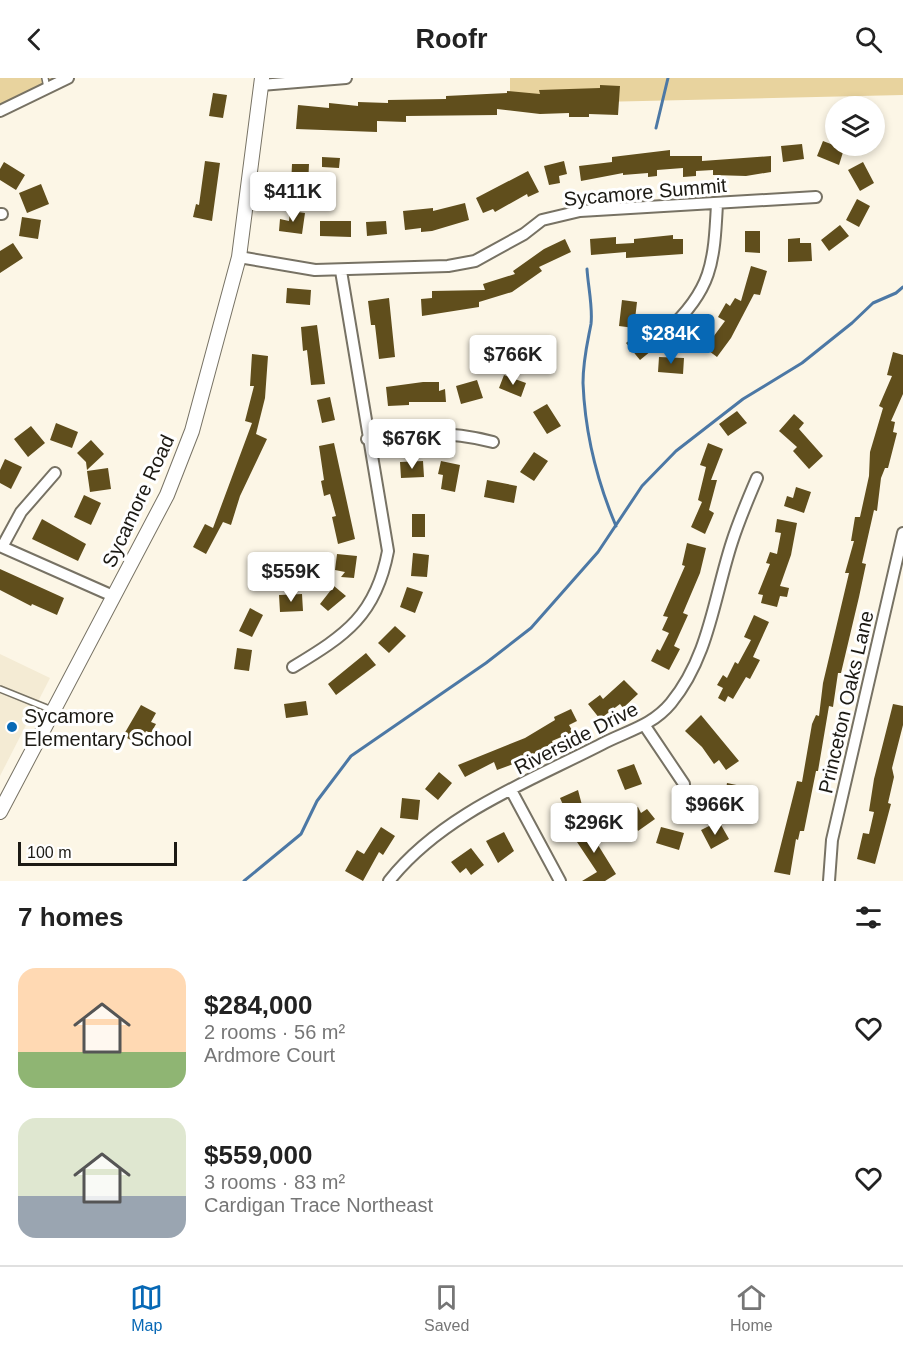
<!DOCTYPE html>
<meta charset="utf-8">
<style>
body{margin:0;font-family:Arial,sans-serif;background:#f6f6f6;color:#222;height:100vh;display:flex;flex-direction:column;font-size:22px;white-space:nowrap}
*{box-sizing:border-box;margin:0}
p{font-size:20px;color:#767676}
.icon{flex:none;width:33px;height:33px;fill:none;stroke:currentColor;stroke-width:2;stroke-linecap:round;stroke-linejoin:round}
.map{position:relative;height:803px;overflow:hidden}
.side{display:flex;flex-direction:column;background:#fff;flex:1}
.side>*{flex:none}
.buttons{position:absolute;left:825px;top:18px;display:grid;gap:12px}
.buttons a{display:grid;place-items:center;width:60px;height:60px;border-radius:50%;background:#fff;box-shadow:0 3px 9px #0003;font-size:30px}
.scale{position:absolute;left:18px;bottom:15px;width:159px;box-sizing:border-box;padding-left:6px;border:3px solid #1c1a14;border-top:0;font-size:16px;line-height:21px;white-space:nowrap;color:#1c1a14;-webkit-text-stroke:4px #fff;paint-order:stroke}
.price{position:absolute;translate:-50% -51px;padding:0 14px;border-radius:6px;background:#fff;color:#222;font-size:20px;line-height:39px;filter:drop-shadow(0 2px 3px #0008)}
.price::after{content:'';position:absolute;left:50%;top:36px;width:18px;height:14px;margin-left:-9px;background:inherit;clip-path:polygon(0 0,100% 0,50% 100%)}
.price.on{background:#0768b5;color:#fff}
ul{padding:0;list-style:none}
li{display:flex;align-items:center;gap:18px;height:150px;padding:0 18px}
li span{display:grid;place-items:center;flex:none;width:168px;height:120px;border-radius:18px;color:#555}
li>.icon{margin-inline-start:auto}
span .icon{width:72px;height:72px;fill:#fffc;stroke-width:1}
li b{font-size:26px}
h2{display:flex;justify-content:space-between;align-items:center;height:72px;padding:0 18px;font-size:26px}
header{display:flex;justify-content:space-between;align-items:center;height:78px;padding:0 18px;background:#fff;font-size:27px;font-weight:700}
.tab-bar{display:flex;justify-content:space-around;align-items:center;height:84px;border-top:2px solid #e0e0e0;background:#fff;font-size:16px;color:#767676}
.tab-bar a{display:grid;justify-items:center;gap:3px}
.tab-bar .on{color:#0768b5}
.map>svg:first-child{display:block}
</style>
<header><svg class="icon" aria-label="back" viewBox="0 0 24 24"><path d="M15 5l-7 7 7 7"/></svg>Roofr<svg class="icon" aria-label="search" viewBox="0 0 24 24"><circle cx="10" cy="10" r="6"/><path d="M15 15l6 6"/></svg></header>
<div class="map">
<svg width="903" height="803" viewBox="0 0 903 803">
<rect width="100%" height="100%" fill="#fcf6e6"/>
<!-- built -->
<path fill="#f4ebd4" d="M0,576L50,600L0,698Z"/>
<!-- green -->
<path fill="#e8d39e" d="M0,0H68L0,34Z
M510,0H903V17L510,26Z"/>
<g fill="none" stroke-linecap="round" stroke-linejoin="round">
<!-- stream -->
<path stroke="#4c78a5" stroke-width="3" d="M656,50L668,0
M587,191C588,208 593,229 591,246C587,267 583,282 583,305C585,355 597,403 616,448
M244,803L301,756L317,723L351,678L486,585L531,550L598,474L642,408L676,373L743,321L802,285L852,245L873,225L896,215L903,209"/>
</g>
<!-- building -->
<path fill="#604e1c" d="M600,7L620,8L618,37L589,36V39H569V35L540,36L497,31V37L406,38V44L377,43V54L296,51L298,27L329,30V25L358,28V24L388,25V22L446,21V18L507,15V13L540,16L539,12L600,10Z
M213,15L227,17L223,40L209,38Z
M823,63L844,71L839,87L817,78Z
M802,66L804,81L783,84L781,68Z
M670,72V78H702V83L771,78V94L746,98L713,97V92L696,93V98L683,99V90L657,92V98L648,99V95L623,97V95L581,103L579,88L612,84V79Z
M322,79L340,80L339,90L322,89Z
M205,83L220,85L212,143L193,139L196,126L199,127Z
M564,83L567,96L559,98L560,105L549,107L544,88Z
M4,84L25,97L16,112L0,102V91Z
M863,84L874,105L860,113L848,92Z
M292,86H309L308,109L291,108Z
M528,93L539,114L528,119L527,116L495,134L493,131L483,135L476,120Z
M41,106L49,126L27,135L19,115Z
M857,121L870,128L859,149L846,142Z
M465,125L469,142L432,153L421,154V150L405,152L403,133L433,130V133Z
M290,133L305,135L302,156L279,153L280,141L289,143Z
M22,139L41,142L38,161L19,158Z
M320,143H351V159L320,158Z
M386,143L387,156L367,158L366,144Z
M840,147L849,158L829,173L821,162Z
M745,153H760V175L745,174Z
M673,157V161H683V176L626,180V174L591,177L590,161L616,159V166L634,165V161Z
M800,160V165H811L812,183L788,184V161Z
M565,161L571,174L539,189L542,193L512,214L479,224V229L422,238L421,221L432,220V213L485,212L483,206L515,196L513,193L544,171Z
M13,165L23,180L0,195V173Z
M751,188L767,193L760,217L754,216L731,260L717,279L705,270L725,243L718,239L726,225L730,228L735,220L741,223Z
M287,210L311,212L310,227L286,225Z
M389,220L395,279L379,281L375,247H371L368,223Z
M622,222L637,224L634,250L619,248Z
M317,247L325,306L311,307L307,272L303,273L301,249Z
M637,256L651,273L640,282L626,265Z
M893,274L903,277V316L891,343L895,344L893,354L897,355L888,390H885L881,400L877,433L874,432L862,485L866,486L859,519L841,595H838L833,629L829,628L818,693H816L804,753H800L798,762L796,761L790,797L774,794L797,703L802,704L812,646L816,637L819,638L823,605L849,495H845L854,463H851L855,439H860L869,398L870,374L883,330L879,328L892,298L887,297Z
M252,276L268,278L265,320L256,356L267,361L240,418L231,447L223,444L206,476L193,469L205,446L213,450L252,345L245,343L254,308H250Z
M659,279L684,280L683,296L658,294Z
M504,297L526,305L521,319L499,310Z
M477,302L483,320L461,326L456,308Z
M423,304H439V313L445,311L446,324H409V327L388,328L386,309Z
M330,319L335,342L322,345L317,322Z
M547,326L561,348L547,356L533,334Z
M737,333L747,345L728,358L719,346Z
M794,336L804,345L799,351L823,378L809,391L793,373L797,369L779,353Z
M56,345L78,354L72,370L50,362Z
M31,348L45,365L28,379L14,361Z
M91,362L104,376L87,392L86,384L77,375Z
M334,365L355,461L338,466L332,439L336,438L330,416L324,418L321,403L324,402L319,368Z
M708,365L723,371L711,402H717L709,432L714,435L705,456L691,449L702,424L698,422L706,389L700,387Z
M534,374L548,383L534,403L520,394Z
M5,381L22,389L11,411L0,405V392Z
M423,383L424,399L401,400L400,384Z
M441,383L460,387L455,414L441,411L443,397L438,396Z
M108,390L111,411L90,414L87,393Z
M487,402L517,408L514,425L484,419Z
M796,409L811,414L804,435L784,428L787,418L793,420Z
M84,417L101,425L91,447L74,439Z
M412,436H425V459H412Z
M42,441L86,466L78,483L32,461Z
M777,441L797,445L791,477L780,508L789,510L787,519L780,518L777,529L761,525L763,517L758,516L770,486L766,485L770,474L777,476L781,455L775,454Z
M687,465L706,470L700,495L683,535L688,537L674,568L680,571L669,592L651,583L657,571L660,573L669,555L662,552L668,539L663,538L685,488L682,487Z
M413,475L429,477L427,499L411,498Z
M337,476L357,478L354,500L341,499L345,494L335,492Z
M0,491L64,520L57,537L32,526L31,528L0,512Z
M334,508L346,518L328,533L320,526Z
M407,509L423,514L415,535L400,529Z
M302,516L303,533L280,534L279,517Z
M250,530L263,537L252,559L239,553Z
M754,537L769,544L753,579L760,582L750,601L746,599L733,621L728,618L725,624L718,620L723,610L717,607L723,597L727,600L735,584L738,586L751,562L744,559Z
M395,548L406,558L389,575L378,565Z
M237,570L252,572L249,593L234,591Z
M366,575L376,587L336,617L328,606Z
M624,602L638,616L623,630L620,626L600,641L588,626L600,617L603,621Z
M306,623L308,637L286,640L284,626Z
M893,626L903,628V647L892,690L894,699L888,725L891,726L875,786L857,781L863,755L869,756L874,734L869,733L874,701Z
M141,627L156,635L151,644L156,646L151,655L146,653L139,666L123,658Z
M571,631L577,643L569,647L573,654L552,663L553,665L521,683L497,692L494,684L465,699L458,687L525,660L555,642L554,639Z
M701,637L739,683L726,692L719,682L714,686L702,669L685,653Z
M634,686L642,706L625,712L617,692Z
M439,694L452,705L438,722L425,711Z
M727,705L746,709L742,733L723,729Z
M578,712L583,731L564,741L559,731L564,729L560,720Z
M402,720L420,722L418,742L400,740Z
M638,729L641,735L647,731L655,741L638,753L626,737Z
M588,745L600,766L598,767L616,796L605,803H582L597,794L571,755Z
M713,746L715,750L721,747L729,761L711,771L701,752Z
M381,749L395,758L383,777L379,774L363,803L345,793L357,772L364,776Z
M661,749L684,755L679,772L656,765Z
M504,754L514,773L498,785L486,763Z
M471,770L484,787L471,797L466,790L460,795L451,784Z"/>
<g fill="none" stroke-linecap="round" stroke-linejoin="round">
<defs>
<path id="service" d="M45,0L47,10
M0,611L52,632"/>
<path id="minor" d="M261,7L346,0
M0,33L68,0
M0,136H2
M239,179L315,192L448,188L475,183L524,156L542,142L580,133L816,119
M667,253C712,212 714,185 717,126
M367,361C409,354 452,353 493,364
M0,468L113,518
M2,469L21,434L55,395
M293,589C346,557 376,537 388,473L341,193
M645,648L684,706
M511,712L560,803
M389,803C442,736 528,704 602,666C627,653 652,648 671,625C709,579 714,519 732,464C739,442 748,421 757,400
M829,803L832,762L903,455"/>
<path id="tertiary" d="M0,734L167,417L192,353L239,179L262,0"/>
</defs>
<!-- service casing -->
<use href="#service" stroke="#777264" stroke-width="8"/>
<!-- minor casing -->
<use href="#minor" stroke="#777264" stroke-width="14"/>
<!-- tertiary casing -->
<use href="#tertiary" stroke="#777264" stroke-width="16"/>
<!-- service -->
<use href="#service" stroke="#fff" stroke-width="5"/>
<!-- minor -->
<use href="#minor" stroke="#fff" stroke-width="10"/>
<!-- tertiary -->
<use href="#tertiary" stroke="#fff" stroke-width="14"/>
</g>
<!-- markers -->
<circle fill="#0768b5" stroke="#fff" stroke-width="2" cx="12" cy="649" r="6"/>
<g text-anchor="middle" stroke-width="6" stroke-linejoin="round" paint-order="stroke">
<!-- street labels -->
<g font-size="20" fill="#1c1a14" stroke="#fff">
<text transform="translate(645 114) rotate(-5)" y="7">Sycamore Summit</text>
<text transform="translate(138 423) rotate(-65)" y="7">Sycamore Road</text>
<text transform="translate(846 624) rotate(-77)" y="7">Princeton Oaks Lane</text>
<text transform="translate(576 660) rotate(-27)" y="7">Riverside Drive</text>
</g>
<!-- poi labels -->
<g font-size="20" fill="#1c1a14" stroke="#fff" text-anchor="start">
<text x="24" y="645">Sycamore<tspan x="24" dy="23">Elementary School</tspan></text>
</g>
</g>
</svg>
<div class="buttons">
<a><svg class="icon" aria-label="layers" viewBox="0 0 24 24"><path d="M12 4l9 5-9 5-9-5zM3 14l9 5 9-5"/></svg></a>
</div>
<div class="scale">100 m</div>
<b class="price" style="left:293px;top:145px">$411K</b>
<b class="price on" style="left:671px;top:287px">$284K</b>
<b class="price" style="left:513px;top:308px">$766K</b>
<b class="price" style="left:412px;top:392px">$676K</b>
<b class="price" style="left:291px;top:525px">$559K</b>
<b class="price" style="left:715px;top:758px">$966K</b>
<b class="price" style="left:594px;top:776px">$296K</b>
</div>
<section class="side">
<h2>7 homes<svg class="icon" aria-label="filters" viewBox="0 0 24 24"><path d="M4 7h16M4 17h16"/><circle cx="9" cy="7" r="2"/><circle cx="15" cy="17" r="2"/></svg></h2>
<ul>
<li><span style="background:linear-gradient(#ffd9b3 70%,#8fb573 0)"><svg class="icon" aria-label="home" viewBox="0 0 24 24"><path d="M3 11l9-7 9 7M6 9v11h12V9"/></svg></span><div><b>$284,000</b><p>2 rooms · 56 m²</p><p>Ardmore Court</p></div><svg class="icon" aria-label="heart" viewBox="0 0 24 24"><path d="M12 20l-8-8c-3-5 5-10 8-4 3-6 11-1 8 4z"/></svg></li>
<li><span style="background:linear-gradient(#dfe7d0 65%,#9aa5b1 0)"><svg class="icon" aria-label="home" viewBox="0 0 24 24"><path d="M3 11l9-7 9 7M6 9v11h12V9"/></svg></span><div><b>$559,000</b><p>3 rooms · 83 m²</p><p>Cardigan Trace Northeast</p></div><svg class="icon" aria-label="heart" viewBox="0 0 24 24"><path d="M12 20l-8-8c-3-5 5-10 8-4 3-6 11-1 8 4z"/></svg></li>
</ul>
</section>
<nav class="tab-bar">
<a class="on"><svg class="icon" aria-label="map" viewBox="0 0 24 24"><path d="M3 6l6-2 6 2 6-2v14l-6 2-6-2-6 2zM9 4v14M15 6v14"/></svg>Map</a>
<a><svg class="icon" aria-label="saved" viewBox="0 0 24 24"><path d="M7 4h10v16l-5-4-5 4z"/></svg>Saved</a>
<a><svg class="icon" aria-label="home" viewBox="0 0 24 24"><path d="M3 11l9-7 9 7M6 9v11h12V9"/></svg>Home</a>
</nav>
